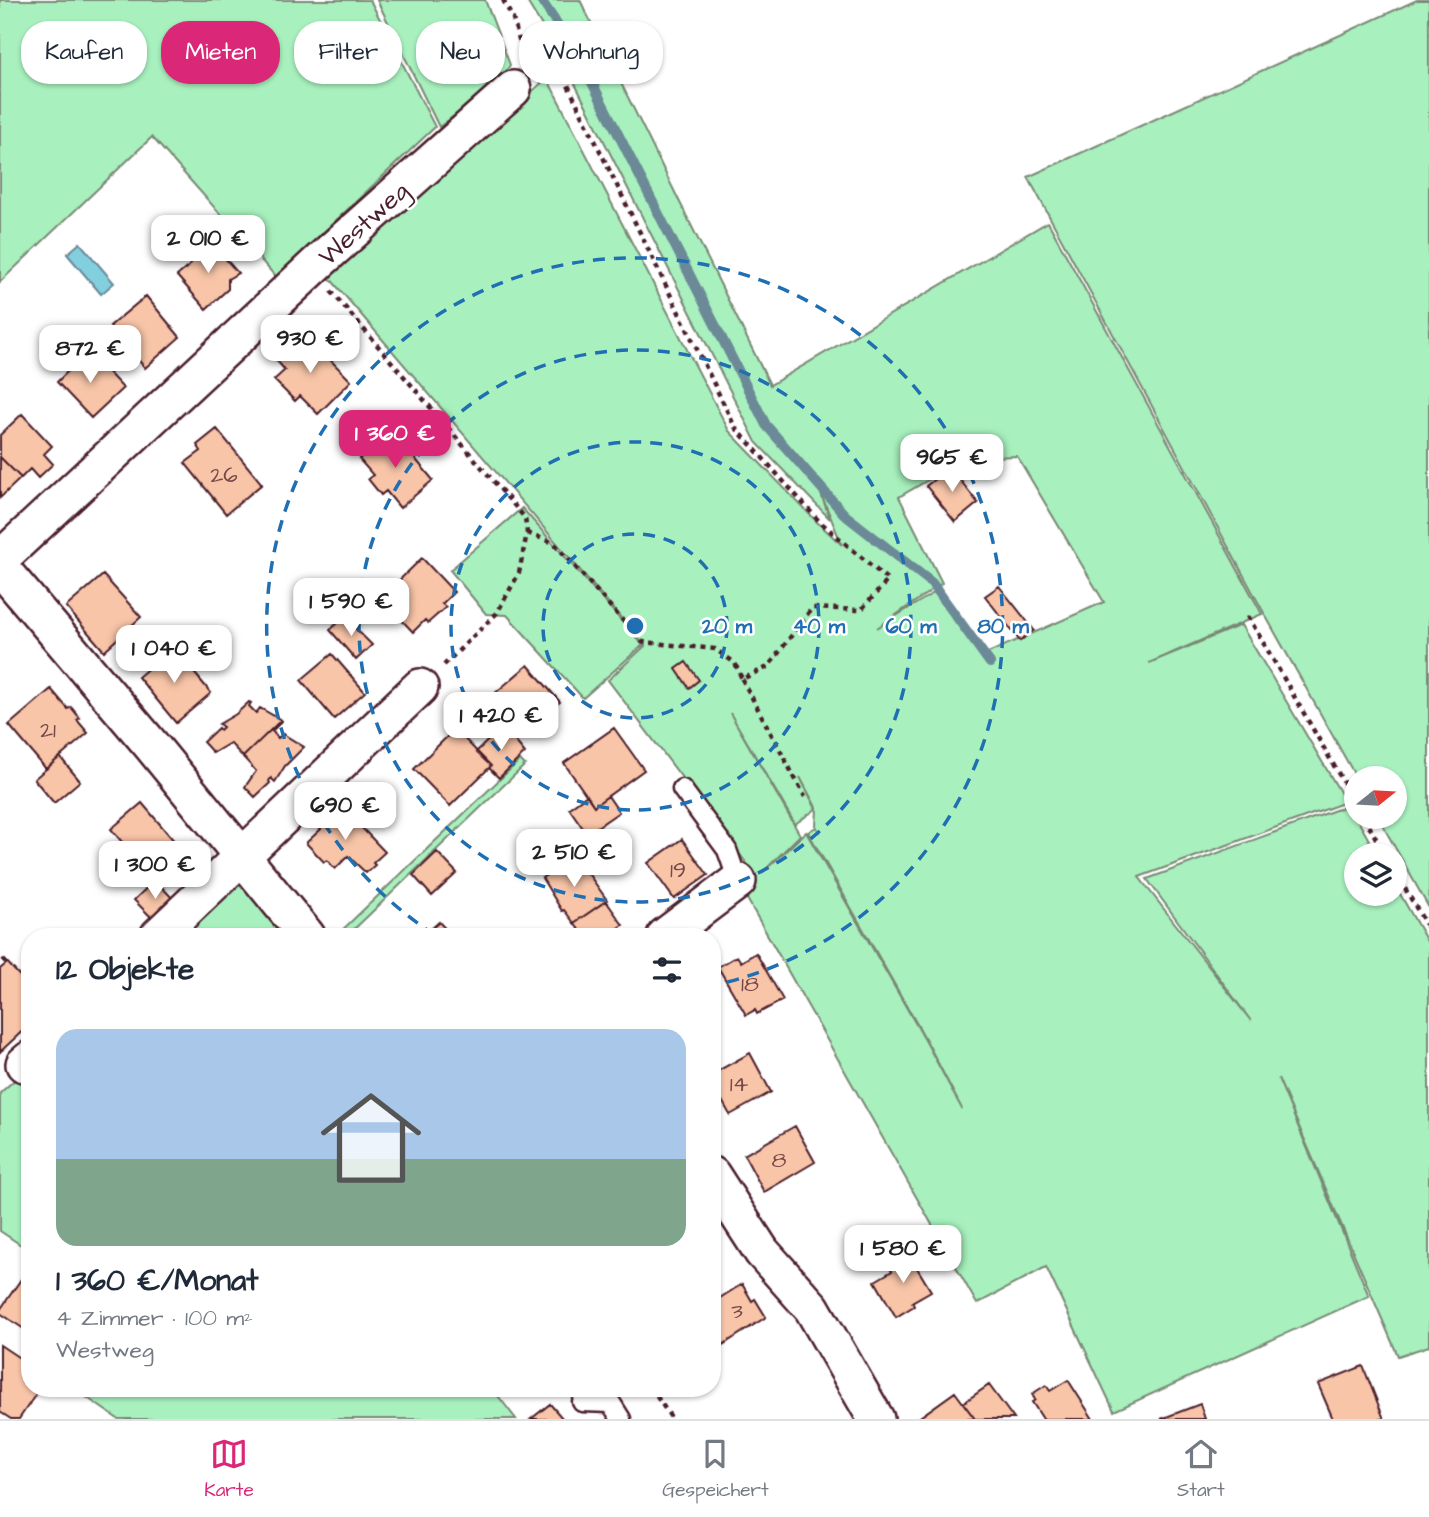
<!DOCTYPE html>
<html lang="de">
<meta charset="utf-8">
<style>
body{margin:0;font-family:"Architects Daughter",sans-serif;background:#f2f2f3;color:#1f2937;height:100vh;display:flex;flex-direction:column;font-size:26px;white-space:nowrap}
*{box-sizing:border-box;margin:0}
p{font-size:23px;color:#747a83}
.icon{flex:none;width:38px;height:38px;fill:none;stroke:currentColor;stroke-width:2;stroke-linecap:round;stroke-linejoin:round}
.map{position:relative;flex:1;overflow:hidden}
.panel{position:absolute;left:21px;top:928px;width:700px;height:469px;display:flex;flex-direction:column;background:#fff;border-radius:28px;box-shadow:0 2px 5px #0004}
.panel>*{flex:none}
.hud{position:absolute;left:21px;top:21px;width:700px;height:63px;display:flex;gap:14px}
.needle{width:46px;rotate:72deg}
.buttons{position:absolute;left:1344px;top:766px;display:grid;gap:14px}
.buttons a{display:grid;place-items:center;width:63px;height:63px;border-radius:50%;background:#fff;box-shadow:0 2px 5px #0004;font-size:35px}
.price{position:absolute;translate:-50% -60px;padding:0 16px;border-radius:14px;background:#fff;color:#222;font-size:23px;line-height:46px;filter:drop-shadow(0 2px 4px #0008)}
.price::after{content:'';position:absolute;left:50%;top:42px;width:21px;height:16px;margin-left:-10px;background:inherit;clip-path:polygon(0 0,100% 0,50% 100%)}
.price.selected{background:#db2777;color:#fff}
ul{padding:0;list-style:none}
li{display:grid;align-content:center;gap:14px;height:371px;padding:0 35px}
li span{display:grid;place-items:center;height:217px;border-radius:21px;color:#555}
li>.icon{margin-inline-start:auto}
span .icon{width:126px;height:126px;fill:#fffc;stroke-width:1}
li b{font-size:30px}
h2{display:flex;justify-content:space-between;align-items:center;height:84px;padding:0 35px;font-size:30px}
.pill{padding:0 24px;border-radius:28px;background:#fff;box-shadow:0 2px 5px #0004;font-size:24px;line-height:63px}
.pill.selected{background:#db2777;color:#fff}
.menu{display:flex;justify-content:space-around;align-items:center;height:98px;border-top:2px solid #e0e1e3;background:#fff;font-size:19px;color:#747a83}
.menu a{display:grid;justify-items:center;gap:4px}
.menu .selected{color:#db2777}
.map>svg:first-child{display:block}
</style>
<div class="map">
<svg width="1429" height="1419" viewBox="0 0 1429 1419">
<rect width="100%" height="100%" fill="#fff"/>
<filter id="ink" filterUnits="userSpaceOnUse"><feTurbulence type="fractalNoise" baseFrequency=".0143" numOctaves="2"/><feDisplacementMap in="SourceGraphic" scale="14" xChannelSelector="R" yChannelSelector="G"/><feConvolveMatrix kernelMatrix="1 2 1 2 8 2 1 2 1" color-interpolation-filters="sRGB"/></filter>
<g filter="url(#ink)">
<!-- green -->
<path fill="#a8f1be" stroke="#798874" stroke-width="2" fill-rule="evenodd" d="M0,0H370L435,127L276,277L152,137L0,282Z
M377,0H485L510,65L499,83L439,127Z
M526,0H580L770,385L1048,222L1262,614L1149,663L1241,625L1346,802L1139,877L1251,1021L1147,879L1349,805L1378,856H1356V894H1395V885L1429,945V1346L1398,1356L1278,1078L1369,1296L1114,1411L1046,1267L977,1304L742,890L757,877L608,680L645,646L328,276L547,78L729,431L817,522L842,545L819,489L830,519L756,442L563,60ZM1017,456L1104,602L981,656L935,592L877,628L942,583L899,497L966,458ZM730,713L795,824L816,809L800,777L817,809L816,826L820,833L816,827L808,832L926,1040L962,1109L925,1040L806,832L762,873L800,835Z
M1417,0H1429V908L1378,817H1395V779H1357L1264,613L1028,177Z
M522,508L643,645L583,698L507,615L486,614L450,570Z
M520,760L525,765L347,936H336Z
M237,873L291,936H170Z
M30,1066V1251L0,1231V1093Z
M73,1388H492L516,1419H118Z"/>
<!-- water -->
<path fill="#82d0df" stroke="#6c8997" stroke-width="2" d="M80,243L114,283L101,294L67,254Z"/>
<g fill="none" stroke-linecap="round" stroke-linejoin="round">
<!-- stream -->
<path stroke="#6c8997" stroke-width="10" d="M541,0L578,55L766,425L845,515L932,583L990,663"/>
</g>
<!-- building -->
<path fill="#f8c5a8" stroke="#4a1f2b" stroke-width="2" d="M209,240L238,273L228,279V289L206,309L177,276L191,264L192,254Z
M146,296L180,337L145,368L110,326Z
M304,333L351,381L318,414L300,396L295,401L274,380L285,370L276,360Z
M88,351L123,388L91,418L57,382Z
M22,414L52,446L44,454L53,464L38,478L30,469L21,478L0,457V435Z
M217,429L262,484L226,514L185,463L201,451L197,445Z
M392,431L433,480L400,508L386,491L381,495L368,479L373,475L359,459Z
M0,457L21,478L0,498Z
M950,467L978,503L955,522L926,486Z
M422,558L454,592L442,604L446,607L428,623L425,620L413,632L381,598Z
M103,575L141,617L104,651L66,607Z
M999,586L1034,630L1020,641L985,596Z
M344,617L372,645L356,660L330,630Z
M173,647L211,693L176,723L138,677Z
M332,654L365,692L334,719L301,680Z
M686,662L699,680L689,688L676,669Z
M528,665L560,702L525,731L494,694Z
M51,689L68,709L71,707L80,718L77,720L88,733L46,769L9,725Z
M249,702L251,703L249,706L256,713L260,708L281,720L243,757L230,743L213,753L203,742L218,728L220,730L223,727L219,724L236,714Z
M281,720L282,721L272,731L278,738L283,734L304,747L285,766L275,782L271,778L269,781L270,783L255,797L245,787L256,771L243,757Z
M503,726L525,753L499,778L489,768L491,766L476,752Z
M614,728L644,770L594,806L564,763Z
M455,729L491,766L450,806L414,769Z
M60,757L80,781L54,803L34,779Z
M587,795L594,806L608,796L619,812L587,834L569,808Z
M142,803L181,849L150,875L111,829Z
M343,808L385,852L373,863L375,865L366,873L348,856L335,869L327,860L324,862L306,843L321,829V822L327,816H335Z
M682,839L708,875L674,899L648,863Z
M437,852L457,873L432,896L413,875Z
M575,855L607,900L574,923L564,910L562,911L542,878Z
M155,880L176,902L155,921L134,900Z
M606,901L623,925L608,936H584L574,923Z
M439,922L452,936H423Z
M756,953L783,1000L757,1014L755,1010L746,1015L718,967L737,956L741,962Z
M4,959L30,987V1024L0,1052V969L6,964L2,960Z
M750,1053L771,1092L730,1115L720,1097L712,1101V1074Z
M795,1126L815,1162L764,1192L744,1155Z
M908,1253L931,1291L912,1302L914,1306L896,1317L875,1281L892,1271L888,1265Z
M30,1266V1333L0,1313V1310Z
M742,1284L752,1301L755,1299L766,1317L721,1346L712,1332V1303Z
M0,1345L30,1365V1388H40L19,1419H11L0,1412Z
M1363,1366L1384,1419H1333L1318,1384Z
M1068,1380L1093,1419H1043L1032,1402L1035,1400L1032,1394L1046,1385L1050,1391Z
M989,1385L1014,1419H975L963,1403Z
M955,1392L975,1419H922L920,1417Z
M550,1404L563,1419H531Z
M1200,1404L1205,1419H1161Z"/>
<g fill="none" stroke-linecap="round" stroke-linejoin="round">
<defs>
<path id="service" d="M682,789L727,850L738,881
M582,1402L611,1403L621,1419"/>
<path id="minor" d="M0,559L321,260L513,89
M0,567L151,745L307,936
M158,936L420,687
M665,936L738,881
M24,1064L30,1059
M712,1175L762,1252L812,1308L876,1419"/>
</defs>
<!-- service casing -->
<use href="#service" stroke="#4a1f2b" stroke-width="23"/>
<!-- minor casing -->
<use href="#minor" stroke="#4a1f2b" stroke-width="40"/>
<!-- path -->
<path stroke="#4a1f2b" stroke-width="4.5" stroke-dasharray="5 5" stroke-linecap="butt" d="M503,0L513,19L524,58
M331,291L525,518L527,533L519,573L497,613L444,665
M527,533L554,543L642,642L715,649L735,663L742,679L768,667L812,608L861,610L888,580L819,521L735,427L561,71L540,73
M1248,616L1356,804
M742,679L805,797
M1364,817L1386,856
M1395,871L1429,930
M651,1388L672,1419"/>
<!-- service -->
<use href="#service" stroke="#fff" stroke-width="18"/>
<!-- minor -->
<use href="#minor" stroke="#fff" stroke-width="35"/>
</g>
</g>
<!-- distance rings -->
<g fill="none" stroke="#1f6fb2" stroke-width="3.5" stroke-dasharray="12 9">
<circle cx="635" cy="626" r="92"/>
<circle cx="635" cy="626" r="184"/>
<circle cx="635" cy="626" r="276"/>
<path d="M435 935A368 368 0 1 1 715 985"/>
</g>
<g text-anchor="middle" stroke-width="5" stroke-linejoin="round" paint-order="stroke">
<!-- number labels -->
<g font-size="23" fill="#76484a">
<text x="224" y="482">26</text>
<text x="48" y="737">21</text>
<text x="678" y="877">19</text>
<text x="750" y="991">18</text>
<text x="739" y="1091">14</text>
<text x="779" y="1167">8</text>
<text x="737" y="1318">3</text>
</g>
<!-- street labels -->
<g font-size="26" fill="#4a1f2b" stroke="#fff">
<text transform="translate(363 223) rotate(-42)" y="9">Westweg</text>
</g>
</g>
<circle cx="635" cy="626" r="10" fill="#1f6fb2" stroke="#fff" stroke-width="3.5"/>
<g font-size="21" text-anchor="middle" font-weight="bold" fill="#1f6fb2" stroke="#fff" stroke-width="5" stroke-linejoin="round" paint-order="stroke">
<text x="727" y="633">20 m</text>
<text x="819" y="633">40 m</text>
<text x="911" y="633">60 m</text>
<text x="1003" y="633">80 m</text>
</g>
</svg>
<div class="buttons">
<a><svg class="needle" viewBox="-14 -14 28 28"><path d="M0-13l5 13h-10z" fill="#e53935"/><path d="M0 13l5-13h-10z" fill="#747a83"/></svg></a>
<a><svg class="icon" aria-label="layers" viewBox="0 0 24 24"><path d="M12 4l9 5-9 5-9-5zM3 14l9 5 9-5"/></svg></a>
</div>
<b class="price" style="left:208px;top:275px">2 010 €</b>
<b class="price" style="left:310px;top:375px">930 €</b>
<b class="price" style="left:90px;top:385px">872 €</b>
<b class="price selected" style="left:395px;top:470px">1 360 €</b>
<b class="price" style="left:952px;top:494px">965 €</b>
<b class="price" style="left:351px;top:638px">1 590 €</b>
<b class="price" style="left:174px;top:685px">1 040 €</b>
<b class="price" style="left:501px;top:752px">1 420 €</b>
<b class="price" style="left:345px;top:842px">690 €</b>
<b class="price" style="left:574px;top:889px">2 510 €</b>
<b class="price" style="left:155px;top:901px">1 300 €</b>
<b class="price" style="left:903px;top:1285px">1 580 €</b>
<div class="hud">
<a class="pill">Kaufen</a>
<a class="pill selected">Mieten</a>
<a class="pill">Filter</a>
<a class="pill">Neu</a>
<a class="pill">Wohnung</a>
</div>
<section class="panel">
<h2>12 Objekte<svg class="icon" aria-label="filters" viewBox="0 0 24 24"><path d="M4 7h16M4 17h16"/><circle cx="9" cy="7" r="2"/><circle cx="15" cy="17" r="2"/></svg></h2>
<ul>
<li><span style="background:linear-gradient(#a9c7e8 60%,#7fa58c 0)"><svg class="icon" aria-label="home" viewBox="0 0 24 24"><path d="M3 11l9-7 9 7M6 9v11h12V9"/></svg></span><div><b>1 360 €/Monat</b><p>4 Zimmer · 100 m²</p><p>Westweg</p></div></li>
</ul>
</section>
</div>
<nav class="menu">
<a class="selected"><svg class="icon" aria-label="map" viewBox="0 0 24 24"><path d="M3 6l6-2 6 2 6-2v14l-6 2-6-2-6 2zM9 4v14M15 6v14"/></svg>Karte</a>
<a><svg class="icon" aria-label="saved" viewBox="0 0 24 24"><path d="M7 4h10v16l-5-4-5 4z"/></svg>Gespeichert</a>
<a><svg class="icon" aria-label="home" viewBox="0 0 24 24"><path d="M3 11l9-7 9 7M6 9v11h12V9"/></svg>Start</a>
</nav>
